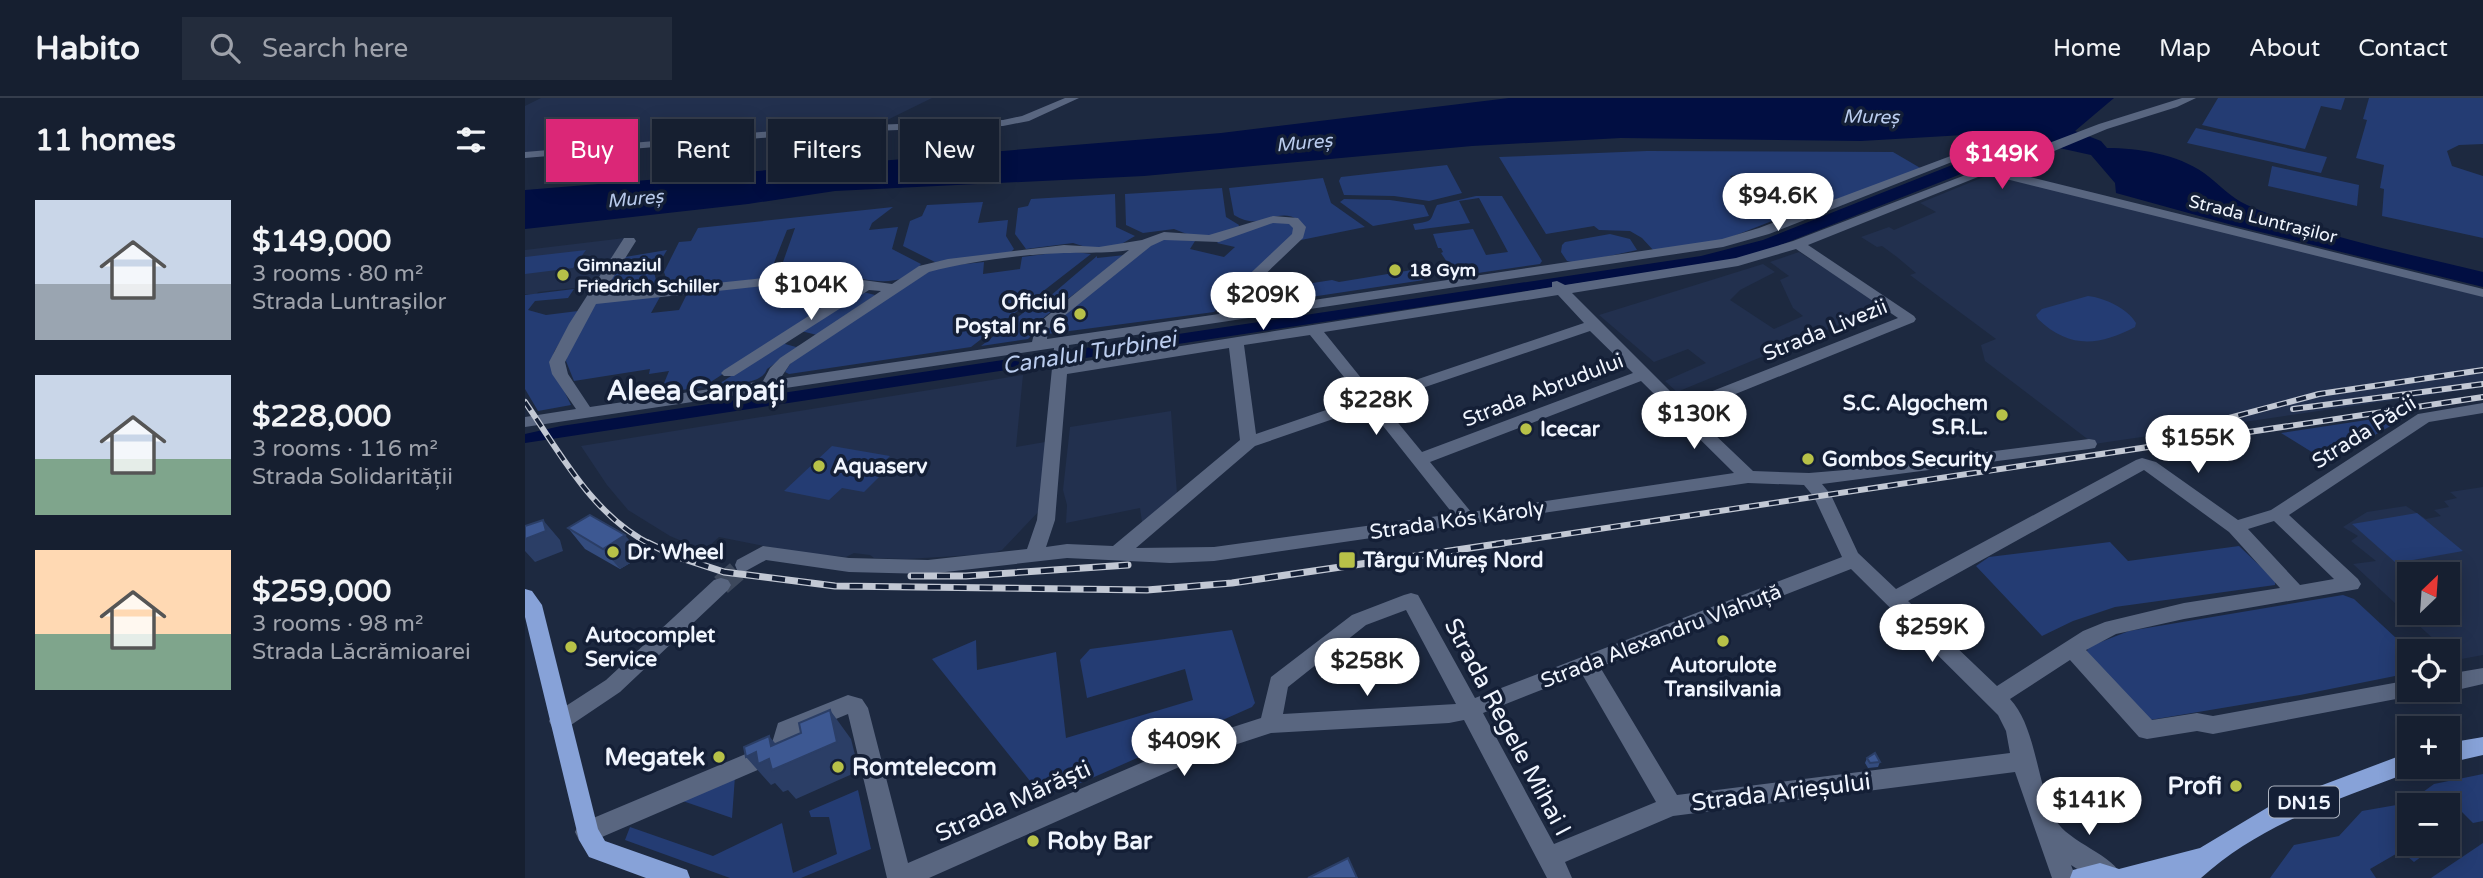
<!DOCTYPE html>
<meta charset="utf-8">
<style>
body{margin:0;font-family:"Varela Round",sans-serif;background:#232c3c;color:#f1f3f6;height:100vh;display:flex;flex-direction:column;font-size:26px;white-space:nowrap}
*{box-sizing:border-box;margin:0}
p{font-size:23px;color:#9ea2ab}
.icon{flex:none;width:38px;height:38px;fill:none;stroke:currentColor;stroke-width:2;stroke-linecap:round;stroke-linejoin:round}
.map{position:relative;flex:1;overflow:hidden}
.side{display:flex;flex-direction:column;background:#161f30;width:525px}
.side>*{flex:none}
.banner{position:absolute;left:21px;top:21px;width:665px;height:63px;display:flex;gap:14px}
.needle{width:46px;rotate:25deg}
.controls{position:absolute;left:1872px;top:464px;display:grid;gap:14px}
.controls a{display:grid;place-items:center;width:63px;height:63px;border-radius:0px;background:#161f30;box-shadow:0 4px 18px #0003,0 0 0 2px #353d4c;font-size:35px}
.price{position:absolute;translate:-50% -60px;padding:0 16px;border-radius:24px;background:#fff;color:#222;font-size:23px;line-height:46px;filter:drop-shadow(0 2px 4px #0008)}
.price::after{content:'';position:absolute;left:50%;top:42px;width:21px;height:16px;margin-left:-10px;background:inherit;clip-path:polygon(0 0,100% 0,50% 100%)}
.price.current{background:#db2777;color:#fff}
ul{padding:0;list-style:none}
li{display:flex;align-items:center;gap:21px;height:175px;padding:0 35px}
li span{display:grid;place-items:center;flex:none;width:196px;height:140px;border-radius:0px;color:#555}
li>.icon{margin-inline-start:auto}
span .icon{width:84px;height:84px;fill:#fffc;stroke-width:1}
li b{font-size:30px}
h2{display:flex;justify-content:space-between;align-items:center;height:84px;padding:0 35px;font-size:30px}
.tag{padding:0 24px;border-radius:0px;background:#161f30;box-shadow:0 4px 18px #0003,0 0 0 2px #353d4c;font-size:24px;line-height:63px}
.tag.current{background:#db2777;color:#fff}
header{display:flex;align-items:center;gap:42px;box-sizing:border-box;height:98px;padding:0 35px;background:#161f30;border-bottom:2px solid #353d4c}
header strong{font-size:33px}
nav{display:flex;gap:38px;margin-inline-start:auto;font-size:24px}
.search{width:490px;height:63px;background:#232c3c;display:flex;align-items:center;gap:18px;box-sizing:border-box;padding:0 24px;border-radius:0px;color:#9ea2ab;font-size:26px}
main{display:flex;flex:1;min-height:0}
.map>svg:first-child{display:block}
</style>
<header>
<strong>Habito</strong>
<div class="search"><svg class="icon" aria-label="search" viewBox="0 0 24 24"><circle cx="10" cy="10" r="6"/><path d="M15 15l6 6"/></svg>Search here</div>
<nav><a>Home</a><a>Map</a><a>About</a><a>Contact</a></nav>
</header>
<main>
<section class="side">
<h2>11 homes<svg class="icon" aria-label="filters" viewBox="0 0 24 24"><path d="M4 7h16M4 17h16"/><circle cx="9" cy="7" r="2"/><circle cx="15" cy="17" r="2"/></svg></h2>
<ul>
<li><span style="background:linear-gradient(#c9d6e8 60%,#9aa5b1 0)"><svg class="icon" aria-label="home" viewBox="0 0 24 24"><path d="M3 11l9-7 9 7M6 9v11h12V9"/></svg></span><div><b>$149,000</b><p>3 rooms · 80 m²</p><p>Strada Luntrașilor</p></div></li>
<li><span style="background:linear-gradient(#c9d6e8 60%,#7fa58c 0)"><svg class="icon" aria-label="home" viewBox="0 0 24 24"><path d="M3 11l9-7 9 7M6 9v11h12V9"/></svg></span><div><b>$228,000</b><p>3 rooms · 116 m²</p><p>Strada Solidarității</p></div></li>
<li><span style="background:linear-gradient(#ffd9b3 60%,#7fa58c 0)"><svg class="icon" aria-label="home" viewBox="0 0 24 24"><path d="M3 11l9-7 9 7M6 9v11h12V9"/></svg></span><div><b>$259,000</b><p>3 rooms · 98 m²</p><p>Strada Lăcrămioarei</p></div></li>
</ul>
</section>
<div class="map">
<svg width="1958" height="780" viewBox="0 0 1958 780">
<rect width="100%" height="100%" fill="#1d2940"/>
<!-- built -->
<path fill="#22304e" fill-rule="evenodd" d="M16,0H407L354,26L0,55V8Z
M1466,76L1958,198V289L1569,346L1460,263L1456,247L1471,241L1385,177L1391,175L1372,159L1357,148L1352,149L1336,139L1364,129L1369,132L1411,114L1395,105Z
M100,140L68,188L13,194L11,197L0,196V152Z
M1274,154L1359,208L1152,294L1140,283L1181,265L1163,251L1129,264L1074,217L1238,166L1250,174L1215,192L1205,202L1249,231L1278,218L1268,210L1255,182L1264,178L1245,164Z
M498,277L491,349L520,344L516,411L477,452L464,456L382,461L349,460L345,457L329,455L321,459L270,454L194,439L182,450L166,447L145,438L103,412L82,387L56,348Z
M646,313L652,396L617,424L615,410L541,425L542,407L538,392L545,329Z
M1958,389V557L1931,562L1828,466L1851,463L1826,443L1833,438L1818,429L1842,414L1881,408L1901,421L1916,418L1909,412L1924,409L1919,403L1932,400L1925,394ZM1885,476H1923V514H1885Z"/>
<!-- green -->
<path fill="#243c73" d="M1693,0H1820L1816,12L1796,8L1780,51L1677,27Z
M1844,0H1958V46L1934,47L1922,53L1927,68L1958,78V140L1857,118L1859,91L1855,90L1859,67L1831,60L1842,22L1838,21Z
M1671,30L1802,59L1796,75L1662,45Z
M1122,53L1368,54L1397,71L1267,119L1261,117L1263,94L1240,86L1229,75L1205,78L1229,101L1244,98L1254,106L1247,123L1196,143L1129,153L1117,140L1105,133L1074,132L1069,128L1021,136L974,59Z
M922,67L937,95L904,103L869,98L819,97L814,83L816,79Z
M1747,68L1834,87L1832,108L1743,88Z
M798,80L806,105L840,129L776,142L774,122C750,107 738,135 709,117L704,90Z
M697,90L701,119L714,127L713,130L691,138H667L649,131L618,135L601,127L600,96Z
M590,96L591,129L610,138L593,148L567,151L548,145L501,151L490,136L493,110L503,108L506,101Z
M951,98H977L1017,163L1015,166L925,179L919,165L922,164L916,155L918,154L916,150H913L908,136L948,131L961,157L983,154L954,100L934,103L945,125L890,132L888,126C910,123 904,123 912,107Z
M819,101L865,102L899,107L904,118L848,128L815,104Z
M458,104L453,125L483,122L481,138L489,151L486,154L410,164L378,148L385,123L397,118L402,107Z
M368,109L347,125L344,132L373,129L367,151L396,166C379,191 344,183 319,177L316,172L273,178L258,164L270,130L262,132L249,165L259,175L258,178L174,188L172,186L144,188L139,174L154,144L166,143L173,130Z
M747,124L767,125L770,136L689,214L522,236L524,227L634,140L670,143L665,151L699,159L710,149L692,145L694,143Z
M1085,136L1105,141L1112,152L1052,165L1042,163L1036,154L1037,147L1040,144Z
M61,152L48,170L0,176V159Z
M142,152L129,174L132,186C119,199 94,196 77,198L75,196L100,159Z
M543,153L566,156L446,249L264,276L260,274L269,260L411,169L459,164L458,176L495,171L497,159Z
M600,157L540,203L524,199L572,158V160Z
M893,171L899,182L779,200L775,187L807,182L814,184Z
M763,174L764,178L738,182L743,203L760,199L771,202L717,209L716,203L743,177Z
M303,183L333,188L178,289L135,295L144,273L124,276L125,271L49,283L41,263L44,251L71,205L136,197L126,215L154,212L163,194Z
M49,191L43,200L10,203L3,212L21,217L53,213L29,254L26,266L46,307L13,313L0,291V197Z
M338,194L350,197L292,237L276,233Z
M1563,198C1580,200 1602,210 1611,225L1610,229C1574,248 1544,251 1513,221L1511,217L1517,211Z
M512,204L515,205L511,209L524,212L532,209L507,229L506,238L503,241L456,248Z
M264,241L260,246L271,249L280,245L242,271C237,287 207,285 192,287Z
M1888,315L1803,364L1756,335Z
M307,348L365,358L355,369L362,371L339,394L317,390L304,402L259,393Z
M1892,415L1938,453L1871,465L1827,426Z
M1585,444L1603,463L1714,448L1750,482V487L1590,509L1548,523L1517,538L1451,468L1464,459Z
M1818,497L1829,501L1885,553V575L1775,597L1625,622L1561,558L1563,549L1604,533Z
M707,532L730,605L727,609L558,684L517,698L407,561L451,542L452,572L531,554L541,640L668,602L660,571L562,600L555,562L565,551Z
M1958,676V723L1948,725L1937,714L1923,722V707H1885V746H1914L1889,764L1876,753L1845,771L1851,780H1745L1769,747L1814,738L1837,713L1883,705L1909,686Z
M210,678L207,720L152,701Z
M333,692L346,751L276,780H205L100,742L105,729L188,758L257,725L268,775L312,756L304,719H286L284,713Z
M1958,745V780H1906Z"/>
<!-- water -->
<path fill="#010e42" d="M984,0H1589L1550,33L1576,43L1582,50C1614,50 1652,56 1679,75C1693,85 1706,100 1722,107C1795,139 1881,155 1958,174V189L1707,127L1591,95L1590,85L1566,57L1484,39L1439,37L1336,43L1096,40L947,48L619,78L310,93L223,106L0,131V92L696,35Z
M1485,41L1521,48L1480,59L1465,52Z
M1460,54L1474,61L1248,150L1206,162L0,345V336L36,328L1176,158L1238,142Z"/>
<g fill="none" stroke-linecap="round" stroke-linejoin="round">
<!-- minor-tunnel -->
<path stroke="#3d485c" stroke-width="21" stroke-dasharray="21 10" stroke-linecap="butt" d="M196,487L219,467"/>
<!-- minor -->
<path fill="#596680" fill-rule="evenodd" d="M540,0H554L504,23L478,28L295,35L0,60V54L295,29L478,22L497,18Z
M1657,0H1671L1652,9L1582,31L1510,61L1473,71L1283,147L1389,218L1391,221L1389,224L1166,314L1228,373L1284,375L1320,372L1564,341L1570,342L1572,346L1570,350L1564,351L1297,386L1306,397L1333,455L1371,491L1611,362L1617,360L1631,364L1713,422L1746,412L1893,316L1958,305V315L1904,324L1764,417L1833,481L1836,486L1833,491L1659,521L1591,536L1561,552L1627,622L1672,615L1688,618L1885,582V592H1895L1892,597L1688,636L1672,633L1622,641L1614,639L1545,562L1485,601C1511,628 1512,687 1530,721C1543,745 1591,757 1597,780H1566L1546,767L1551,780H1527L1490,674L1148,718L1040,764L1047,780H1022L939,622L924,625L746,635L688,654L404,780H362L323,616L272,637V644L263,659L70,742L62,745L54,742L50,734L54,726L247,645L253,625L323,597L337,601L343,610L383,765L674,640L736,620L746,579L827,517L879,497L886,495L893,497L950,600L1317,459L1289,399L1279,387L1223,385L689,463L645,465L542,460L403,476L324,474L241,462L219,474L212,472L210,467L212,462L238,448L324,460L403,462L502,451L512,422L529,250L0,329V319L51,311L27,276L24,264L44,226L99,140H109L111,143L77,197L287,175L367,186L394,168L423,161L539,147L574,149L617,142L639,134L684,137L748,118L773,120L781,129L778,140L707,208L708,214L1197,141L1234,130L1455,47L1465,49L1244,136L1198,149L544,247L543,266L1027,189V184L1032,183L1040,187L1211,160L1268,143L1574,26ZM748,125L764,126L768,130L767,136L695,204L694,216L522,241L523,231L626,148L639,142L694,144ZM1271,151L1373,220L1157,305L1047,195L1213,168ZM604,152L511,227L507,244L255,281L265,266L404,174C441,164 500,156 539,155C563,154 579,156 604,152ZM287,183L329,189L199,272L196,275L199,278H209L344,192L356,193L255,260L245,270L238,283L65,309L43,276L40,264L71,206ZM1033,197L1059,225L849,296L799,234ZM1065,233L1108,275L897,354L856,304ZM785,237L836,300L731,336L719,247ZM704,250L715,342L588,448L542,446L521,449L530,422L542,276ZM1116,283L1209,375L946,414L905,364ZM843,309L928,416L689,449L611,450L730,348ZM1619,372L1704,434L1755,490L1659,505L1580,524L1558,533L1472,588L1383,503ZM1749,423L1809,481L1775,487L1723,431ZM1326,471L1473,617L1481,633L1485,655L1152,697L1075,569ZM881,512L931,606L758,616L763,589L841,527ZM1057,576L1131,704L1029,746L958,615Z
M1481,73L1958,191V199L1477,80V74Z
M196,480L203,482L206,487L203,492L95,594L43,629L35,632L27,629L24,623L27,617L81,582L189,482Z
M1958,570V586L1923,594L1917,592H1923V576Z"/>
<!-- major -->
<path fill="#87a2d8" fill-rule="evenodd" d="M0,491L7,493L17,507L73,731L80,743L162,772L165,780H121L64,759L54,742L0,519Z
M1958,639V657L1923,665V645Z
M1885,654V668H1894L1893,671C1818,700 1737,724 1676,780H1545L1548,772L1575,765L1594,771L1675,750L1750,705Z"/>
<defs>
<path id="rail-far1" d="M0,304C36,356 68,418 127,447
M1768,311L1958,286
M1636,338L1794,296L1958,272
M967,447L1958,299"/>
<path id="rail" d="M123,445L150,458L199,474L310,488L622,492L707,485L979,445
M386,478H441L603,467"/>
</defs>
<!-- rail-far1 casing -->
<use href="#rail-far1" stroke="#c2c8d4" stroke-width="6"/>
<!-- rail casing -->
<use href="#rail" stroke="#c2c8d4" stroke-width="7"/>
<!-- rail-far1 -->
<use href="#rail-far1" stroke="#141f36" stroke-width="3.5" stroke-dasharray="10" stroke-linecap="butt"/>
<!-- rail -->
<use href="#rail" stroke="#141f36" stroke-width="4.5" stroke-dasharray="13" stroke-linecap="butt"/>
</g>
<!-- wall -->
<path fill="#344c7e" d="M43,430L117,458L95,471L60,451Z
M1342,660L1355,664L1353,669L1343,670L1340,665Z"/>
<!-- shaded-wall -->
<path fill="#2b3e66" d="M18,422L35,442L38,453L10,464L0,453V441Z
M100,437L117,458L95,471L78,451Z
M305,612L326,641L334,673L271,701L263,692L258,694L250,685L246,687L221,659L246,648L244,638L266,664Z"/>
<!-- building -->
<path fill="#3d5892" stroke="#2b3e66" stroke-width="2" d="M65,417L100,437L78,451L43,430Z
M18,422L21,433L0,441V428Z
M305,612L312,644L247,672L244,661L233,666L231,654L221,659L219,649L244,638L246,648L276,635L274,625Z
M1350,655L1355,664L1345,665L1342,660Z
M823,760L832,780H783Z"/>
<!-- markers -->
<g fill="#b7c148" stroke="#141f36" stroke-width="2.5">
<circle cx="870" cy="172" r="7"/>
<circle cx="38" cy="177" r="7"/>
<circle cx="555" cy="216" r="7"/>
<circle cx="1477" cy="317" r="7"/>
<circle cx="1001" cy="331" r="7"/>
<circle cx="1283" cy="361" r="7"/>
<circle cx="294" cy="368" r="7"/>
<circle cx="88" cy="454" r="7"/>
<rect x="813" y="453" width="18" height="18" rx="3.5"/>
<circle cx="1198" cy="543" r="7"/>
<circle cx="46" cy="549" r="7"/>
<circle cx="194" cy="659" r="7"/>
<circle cx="313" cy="669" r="7"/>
<circle cx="1711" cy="688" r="7"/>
<circle cx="508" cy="743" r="7"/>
</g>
<g text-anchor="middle" stroke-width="7" stroke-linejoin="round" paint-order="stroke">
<!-- far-street labels -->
<g font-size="18" fill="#f0f5fe" stroke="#141f36">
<text transform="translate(1738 121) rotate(14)" y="6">Strada Luntrașilor</text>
</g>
<!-- far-poi labels -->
<g font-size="18" font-weight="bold" fill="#f0f5fe" stroke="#141f36" text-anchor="start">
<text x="52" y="173">Gimnaziul<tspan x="52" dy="21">Friedrich Schiller</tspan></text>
<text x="884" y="178">18 Gym</text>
</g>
<!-- far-water labels -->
<g font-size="19" font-style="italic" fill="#bbcdef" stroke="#141f36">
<text transform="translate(1346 18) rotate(1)" y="7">Mureș</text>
<text transform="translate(779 44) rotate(-5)" y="7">Mureș</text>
<text transform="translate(110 100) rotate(-5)" y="7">Mureș</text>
</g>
<!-- shield labels -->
<rect fill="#141f36" stroke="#aeb5c2" stroke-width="2" x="1744" y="688.5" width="70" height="31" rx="5"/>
<g font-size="19" font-weight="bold" fill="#f0f5fe">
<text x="1779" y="711">DN15</text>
</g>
<!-- poi labels -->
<g font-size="21" font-weight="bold" fill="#f0f5fe" stroke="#141f36" text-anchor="start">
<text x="541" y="211" text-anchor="end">Oficiul<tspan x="541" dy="24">Poștal nr. 6</tspan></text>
<text x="1463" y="312" text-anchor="end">S.C. Algochem<tspan x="1463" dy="24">S.R.L.</tspan></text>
<text x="1015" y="338">Icecar</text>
<text x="1297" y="368">Gombos Security</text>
<text x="308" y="375">Aquaserv</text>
<text x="102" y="461">Dr. Wheel</text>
<text x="838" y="469">Târgu Mureș Nord</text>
<text x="60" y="544">Autocomplet<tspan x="60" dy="24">Service</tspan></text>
<text x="1198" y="574" text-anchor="middle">Autorulote<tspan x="1198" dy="24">Transilvania</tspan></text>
</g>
<!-- street labels -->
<g font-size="21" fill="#f0f5fe" stroke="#141f36">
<text transform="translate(1300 232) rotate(-22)" y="7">Strada Livezii</text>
<text transform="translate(1018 292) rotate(-21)" y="7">Strada Abrudului</text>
<text transform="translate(1839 334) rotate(-32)" y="7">Strada Păcii</text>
<text transform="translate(932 422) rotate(-8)" y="7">Strada Kós Károly</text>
<text transform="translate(1136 538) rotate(-21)" y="7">Strada Alexandru Vlahuță</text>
</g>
<!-- water labels -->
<g font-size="23" font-style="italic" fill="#bbcdef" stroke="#141f36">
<text transform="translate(564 254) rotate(-9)" y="8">Canalul Turbinei</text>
</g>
<!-- near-street labels -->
<g font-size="24" fill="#f0f5fe" stroke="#141f36">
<text transform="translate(983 629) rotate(62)" y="8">Strada Regele Mihai I</text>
<text transform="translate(1256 694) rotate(-7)" y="8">Strada Arieșului</text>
<text transform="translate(488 703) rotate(-24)" y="8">Strada Mărăști</text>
</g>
<!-- near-poi labels -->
<g font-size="24" font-weight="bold" fill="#f0f5fe" stroke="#141f36" text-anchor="end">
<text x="180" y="667">Megatek</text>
<text x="327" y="677" text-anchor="start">Romtelecom</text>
<text x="1697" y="696">Profi</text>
<text x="522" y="751" text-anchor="start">Roby Bar</text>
</g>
<!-- district labels -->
<g font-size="28" font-weight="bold" fill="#f0f5fe" stroke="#141f36">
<text x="171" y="302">Aleea Carpați</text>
</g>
</g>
</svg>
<div class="controls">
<a><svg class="needle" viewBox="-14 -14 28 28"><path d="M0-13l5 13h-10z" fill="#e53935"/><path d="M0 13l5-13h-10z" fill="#9ea2ab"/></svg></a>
<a><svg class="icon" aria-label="locate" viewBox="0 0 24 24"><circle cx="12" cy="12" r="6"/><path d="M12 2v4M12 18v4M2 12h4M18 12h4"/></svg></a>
<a>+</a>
<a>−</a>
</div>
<b class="price current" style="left:1477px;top:93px">$149K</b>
<b class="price" style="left:1253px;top:135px">$94.6K</b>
<b class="price" style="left:286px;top:224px">$104K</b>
<b class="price" style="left:738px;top:234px">$209K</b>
<b class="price" style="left:851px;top:339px">$228K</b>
<b class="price" style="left:1169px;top:353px">$130K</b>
<b class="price" style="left:1673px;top:377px">$155K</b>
<b class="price" style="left:1407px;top:566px">$259K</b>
<b class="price" style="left:842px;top:600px">$258K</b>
<b class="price" style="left:659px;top:680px">$409K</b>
<b class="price" style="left:1564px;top:739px">$141K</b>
<div class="banner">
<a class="tag current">Buy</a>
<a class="tag">Rent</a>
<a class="tag">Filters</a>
<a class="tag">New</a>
</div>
</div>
</main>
